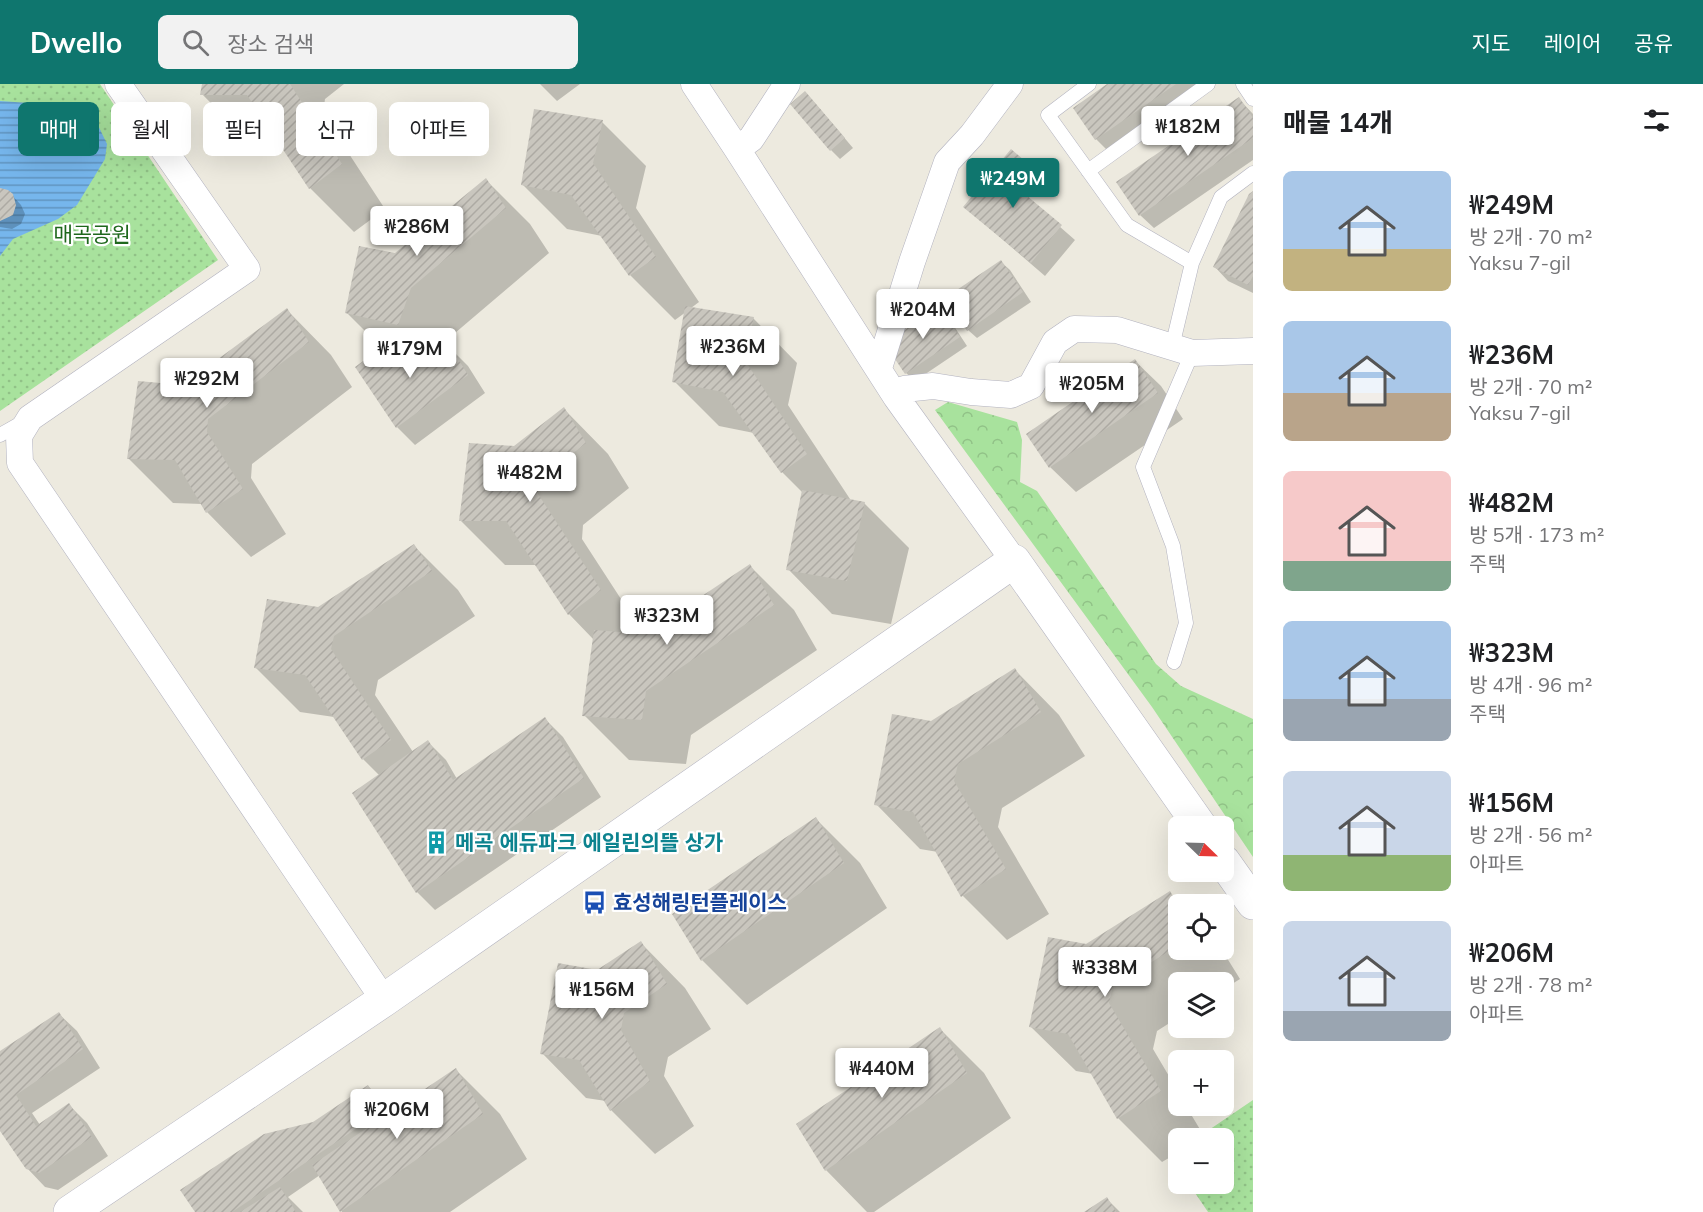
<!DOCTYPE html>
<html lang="ko">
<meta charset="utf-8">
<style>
body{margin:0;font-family:Mulish,"Noto Sans KR",sans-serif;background:#f2f2f2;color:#202124;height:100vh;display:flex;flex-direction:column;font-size:22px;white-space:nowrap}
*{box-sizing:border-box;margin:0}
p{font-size:20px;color:#757577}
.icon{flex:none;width:33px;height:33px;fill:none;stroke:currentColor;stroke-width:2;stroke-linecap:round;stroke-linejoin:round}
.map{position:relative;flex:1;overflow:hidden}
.details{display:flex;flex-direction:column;background:#fff;width:450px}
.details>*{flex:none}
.guide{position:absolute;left:18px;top:18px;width:570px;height:54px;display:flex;gap:12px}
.needle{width:39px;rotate:113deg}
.fabs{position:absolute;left:1168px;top:732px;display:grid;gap:12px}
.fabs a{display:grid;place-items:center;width:66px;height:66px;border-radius:9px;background:#fff;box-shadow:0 6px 24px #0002;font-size:30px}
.price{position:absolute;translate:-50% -51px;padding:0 14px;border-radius:6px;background:#fff;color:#222;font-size:20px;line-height:39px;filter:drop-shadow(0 2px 3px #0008)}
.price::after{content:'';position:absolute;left:50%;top:36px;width:18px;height:14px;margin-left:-9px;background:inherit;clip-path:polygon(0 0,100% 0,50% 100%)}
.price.active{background:#0f766e;color:#fff}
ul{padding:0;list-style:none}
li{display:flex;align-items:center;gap:18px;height:150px;padding:0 30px}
li span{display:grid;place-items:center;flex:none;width:168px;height:120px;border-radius:9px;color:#555}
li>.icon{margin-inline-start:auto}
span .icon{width:72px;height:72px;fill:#fffc;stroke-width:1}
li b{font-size:26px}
h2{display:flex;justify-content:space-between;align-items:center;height:72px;padding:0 30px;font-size:26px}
.chip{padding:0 21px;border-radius:9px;background:#fff;box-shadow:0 6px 24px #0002;font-size:21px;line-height:54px}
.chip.active{background:#0f766e;color:#fff}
header{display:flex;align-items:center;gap:36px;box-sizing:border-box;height:84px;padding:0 30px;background:#0f766e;color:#fff}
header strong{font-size:28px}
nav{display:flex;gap:33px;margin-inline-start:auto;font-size:21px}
.search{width:420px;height:54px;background:#f2f2f2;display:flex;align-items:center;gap:15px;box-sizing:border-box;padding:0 21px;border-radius:9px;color:#757577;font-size:22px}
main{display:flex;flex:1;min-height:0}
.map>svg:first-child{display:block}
</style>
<header>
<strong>Dwello</strong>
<div class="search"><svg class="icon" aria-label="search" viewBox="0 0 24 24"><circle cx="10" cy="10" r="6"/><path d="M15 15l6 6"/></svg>장소 검색</div>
<nav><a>지도</a><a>레이어</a><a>공유</a></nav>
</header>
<main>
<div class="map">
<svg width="1253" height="1128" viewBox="0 0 1253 1128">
<defs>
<pattern id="forest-crowns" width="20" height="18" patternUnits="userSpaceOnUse" patternTransform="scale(1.5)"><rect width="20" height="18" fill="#a8e29d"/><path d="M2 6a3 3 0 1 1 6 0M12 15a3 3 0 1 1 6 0" fill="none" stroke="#91c287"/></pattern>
<pattern id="park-dots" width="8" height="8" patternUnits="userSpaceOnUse" patternTransform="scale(1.5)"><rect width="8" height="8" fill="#a8e29d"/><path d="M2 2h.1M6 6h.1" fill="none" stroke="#91c287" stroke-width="1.8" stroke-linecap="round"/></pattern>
<pattern id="water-rules" width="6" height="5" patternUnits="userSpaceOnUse" patternTransform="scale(1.5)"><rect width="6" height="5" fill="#76b6ec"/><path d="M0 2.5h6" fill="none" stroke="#6194bf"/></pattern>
<pattern id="building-hatch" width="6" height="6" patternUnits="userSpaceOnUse" patternTransform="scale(1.5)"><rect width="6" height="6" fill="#c9c6be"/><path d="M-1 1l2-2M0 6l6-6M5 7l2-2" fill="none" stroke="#adaaa3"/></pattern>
</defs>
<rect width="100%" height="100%" fill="#edeadf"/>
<!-- forest -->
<path fill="url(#forest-crowns)" d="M948,318L1017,338L1022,356L1020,398L1037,407L1156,580L1181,602L1253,635V773L1152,623L935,326Z"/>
<!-- park -->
<path fill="url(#park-dots)" d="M0,0H100L218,176L0,327Z
M1253,1016V1128H1208L1189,1100H1224V1054H1197Z"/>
<!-- water -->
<path fill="url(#water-rules)" d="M0,17L73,22L95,35L107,60L105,75L77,121L58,135L13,155L0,172Z"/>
<!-- shadow -->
<path fill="#0003" d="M203,0H344L325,15L323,30L385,125L354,148L310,104L278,55H246L202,10Z
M540,0H580L557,17Z
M1110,0H1209L1110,69L1096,55L1075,24Z
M1239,15L1253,30V76L1154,144L1140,131Z
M814,18L853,64L840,75L831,66Z
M602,38L646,82L636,124L699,218L691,224L753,234L797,279L788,321L850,415L848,416L864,419L909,464L891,540L832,530L788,485L803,409L782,388L754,349L719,342L674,297L686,228L675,236L630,191L602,152L567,145L523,101Z
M1030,83L1044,96L1028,115L1075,156L1045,192L965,123Z
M486,96L530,140L549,169L455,249L450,264L468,282L485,309L415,361L397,343L383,265L346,228L396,171Z
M0,106L8,107L21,121L25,130L21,140L12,145L0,143Z
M1253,109V209L1228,197L1215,183Z
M1001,178L1010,186L1031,218L977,254L968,246Z
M939,224L948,233L967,262L915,297L906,289Z
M287,226L331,271L352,303L252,380L251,394L286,450L251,473L207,428L202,420L173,419L129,375L183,302Z
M1135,277L1161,302L1183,335L1076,408L1050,383Z
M564,325L608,370L629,404L583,441L582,455L645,552L750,482L794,526L817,566L691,651L686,680L629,676L584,631L594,556L569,530L537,481H505L460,436L515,363Z
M414,462L458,506L475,532L378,596L375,611L413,668L428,658L446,676L457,695L545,635L563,653L601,713L435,826L417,808L379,691L363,675L334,633L300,628L255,583L318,525Z
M1015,586L1059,631L1085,672L1002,724L998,743L1049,830L1007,856L963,812L938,768L920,765L876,720Z
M816,735L860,779L887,824L747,921L702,876L674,831Z
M1170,809L1181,820H1179V866H1222L1240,895L1224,905V898H1179V933L1157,947L1153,965L1179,1009V1022H1186L1204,1052L1200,1054H1179V1068L1162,1078L1118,1034L1093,990L1076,987L1031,943Z
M641,859L685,904L711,945L668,973L664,992L694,1042L655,1070L611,1026L606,1017L586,1014L542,969L597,887Z
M59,930L77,947L100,984L32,1029L40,1041L69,1021L87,1039L108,1072L58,1106L45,1103L27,1084L0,1044V969Z
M940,945L984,989L1011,1034L874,1128H867L826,1086Z
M456,986L500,1030L527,1075L450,1128H342L320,1091L288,1113L303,1128H197L314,1039L368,1002L382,1016L390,1030Z
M1107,1115L1120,1128H1087Z"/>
<!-- building -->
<path fill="url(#building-hatch)" d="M202,0H290L342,80L309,105L247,11H200Z
M1107,0H1176L1095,56L1073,24Z
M805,7L845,54L830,67L790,20Z
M1239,13L1253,34V54L1139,132L1116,98Z
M534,25L603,36L593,79L656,173L629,192L571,111L521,101Z
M1011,65L1031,82L1015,102L1062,141L1031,179L963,123Z
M486,94L506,124L411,204L398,241L345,229L359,162L395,169Z
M0,104L8,106L13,110L16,121L13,131L0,137Z
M1253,107V192L1248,201L1213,183L1249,110Z
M1001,176L1023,208L967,247L945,214Z
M685,222L754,233L744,275L807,370L781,389L723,308L672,298Z
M939,222L960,253L905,290L889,266L896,252Z
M287,224L309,258L208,335L207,348L243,405L206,429L175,376L127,375L138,297L183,301Z
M427,257L435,273L450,262L468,291L396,344L355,283L385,261L396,278Z
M1135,275L1158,309L1049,384L1026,350Z
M564,323L586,359L539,396L538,410L601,506L568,531L506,437H459L469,359L514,362Z
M802,406L865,418L847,497L786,486Z
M414,460L432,487L334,552L331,565L391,656L362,676L305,591L254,584L267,515L318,523Z
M750,480L774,521L646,607L642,636L582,632L594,546L645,550Z
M1015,584L1041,628L958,680L954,697L1006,785L961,813L913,728L874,721L892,630L931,637Z
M545,633L584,694L416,809L352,709L428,656L453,696Z
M816,733L844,779L701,877L672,830Z
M1170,807L1179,822V861L1113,902L1109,919L1161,1007L1117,1035L1068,950L1029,943L1048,853L1086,860Z
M641,857L667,900L624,929L621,946L650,997L610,1027L579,976L540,970L558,879L597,886Z
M59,928L83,965L16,1011L36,1042L69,1019L92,1053L39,1089L26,1085L0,1047V967Z
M940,943L967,989L825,1087L796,1040Z
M456,984L483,1030L340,1128L312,1081Z
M368,1001L384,1026L232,1128H195L180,1106L264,1050L313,1038Z
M280,1103L296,1128H240Z
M1107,1113L1116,1128H1084Z"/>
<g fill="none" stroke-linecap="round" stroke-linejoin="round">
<defs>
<path id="lane" d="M1089,0L1048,31L1127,141L1192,179
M1243,0L1253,15
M1088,87L1208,0
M1172,263L1192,179L1221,113L1253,89
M0,351L23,338
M1174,578L1186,539L1173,462L1143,383L1192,269"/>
<path id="street" d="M118,0L247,185L30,334L19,352L20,379L384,916
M694,0L737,65L896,313L1014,477
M737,65L751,55L787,0
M879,284L912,178L947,78L972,51L1010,0
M896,313L904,305L933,302L971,308L1011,311L1031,302L1055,258L1074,245L1117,246L1192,269L1253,267"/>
<path id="secondary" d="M1224,778L1253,819
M70,1128L384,916L1014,477L1200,742"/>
</defs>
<!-- lane casing -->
<use href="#lane" stroke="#b2b2bf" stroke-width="15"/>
<!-- street casing -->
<use href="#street" stroke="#b2b2bf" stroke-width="27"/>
<!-- secondary casing -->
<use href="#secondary" stroke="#b2b2bf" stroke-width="34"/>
<!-- lane -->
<use href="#lane" stroke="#fff" stroke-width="14"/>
<!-- street -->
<use href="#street" stroke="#fff" stroke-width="26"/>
<!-- secondary -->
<use href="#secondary" stroke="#fff" stroke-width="33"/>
</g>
<!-- icons -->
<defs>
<symbol id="building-bare" viewBox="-9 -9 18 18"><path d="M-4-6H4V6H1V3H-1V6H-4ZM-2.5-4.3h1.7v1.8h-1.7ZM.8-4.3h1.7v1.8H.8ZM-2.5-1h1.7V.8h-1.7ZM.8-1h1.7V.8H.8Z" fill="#0f9aa8" stroke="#fff" stroke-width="2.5" paint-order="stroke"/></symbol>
<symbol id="bus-bare" viewBox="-9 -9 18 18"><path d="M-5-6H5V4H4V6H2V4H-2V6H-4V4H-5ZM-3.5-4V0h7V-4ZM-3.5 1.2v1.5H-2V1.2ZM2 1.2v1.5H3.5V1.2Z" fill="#1a4fb4" stroke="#fff" stroke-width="2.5" paint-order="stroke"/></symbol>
</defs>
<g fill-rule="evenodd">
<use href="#building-bare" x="420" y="742" width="33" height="33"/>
<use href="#bus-bare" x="578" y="802" width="33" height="33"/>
</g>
<g text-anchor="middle" stroke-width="4.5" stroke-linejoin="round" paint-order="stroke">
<!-- park labels -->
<g font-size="21" fill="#1f681d" stroke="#fff">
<text x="92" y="158">매곡공원</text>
</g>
<!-- culture labels -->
<g font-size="21" font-weight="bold" fill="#0d838f" stroke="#fff" text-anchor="start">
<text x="455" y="766">메곡 에듀파크 에일린의뜰 상가</text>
</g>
<!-- transit labels -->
<g font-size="21" font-weight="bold" fill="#164399" stroke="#fff" text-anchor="start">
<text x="613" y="826">효성해링턴플레이스</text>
</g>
</g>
</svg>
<div class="fabs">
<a><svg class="needle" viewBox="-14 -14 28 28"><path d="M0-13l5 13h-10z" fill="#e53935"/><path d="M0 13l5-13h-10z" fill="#757577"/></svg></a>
<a><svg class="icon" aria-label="locate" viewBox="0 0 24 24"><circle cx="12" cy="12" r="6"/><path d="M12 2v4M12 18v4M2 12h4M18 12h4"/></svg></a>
<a><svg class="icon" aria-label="layers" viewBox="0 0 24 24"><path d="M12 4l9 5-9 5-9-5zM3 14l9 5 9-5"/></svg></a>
<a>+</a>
<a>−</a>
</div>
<b class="price" style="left:1188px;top:73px">₩182M</b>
<b class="price active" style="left:1013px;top:125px">₩249M</b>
<b class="price" style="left:417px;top:173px">₩286M</b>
<b class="price" style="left:923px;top:256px">₩204M</b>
<b class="price" style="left:733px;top:293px">₩236M</b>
<b class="price" style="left:410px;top:295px">₩179M</b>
<b class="price" style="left:207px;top:325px">₩292M</b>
<b class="price" style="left:1092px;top:330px">₩205M</b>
<b class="price" style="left:530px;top:419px">₩482M</b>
<b class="price" style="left:667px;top:562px">₩323M</b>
<b class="price" style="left:1105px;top:914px">₩338M</b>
<b class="price" style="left:602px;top:936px">₩156M</b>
<b class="price" style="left:882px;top:1015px">₩440M</b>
<b class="price" style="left:397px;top:1056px">₩206M</b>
<div class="guide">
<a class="chip active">매매</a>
<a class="chip">월세</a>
<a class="chip">필터</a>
<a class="chip">신규</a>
<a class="chip">아파트</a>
</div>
</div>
<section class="details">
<h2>매물 14개<svg class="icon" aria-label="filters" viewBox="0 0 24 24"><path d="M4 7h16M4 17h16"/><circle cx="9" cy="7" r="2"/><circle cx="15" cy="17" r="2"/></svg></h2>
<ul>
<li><span style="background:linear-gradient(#a9c7e8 65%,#c2b280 0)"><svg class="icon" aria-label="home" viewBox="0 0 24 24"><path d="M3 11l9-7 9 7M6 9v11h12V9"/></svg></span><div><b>₩249M</b><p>방 2개 · 70 m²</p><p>Yaksu 7-gil</p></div></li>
<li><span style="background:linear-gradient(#a9c7e8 60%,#b9a48a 0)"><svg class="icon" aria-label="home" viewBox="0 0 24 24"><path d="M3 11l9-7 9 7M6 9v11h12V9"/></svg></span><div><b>₩236M</b><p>방 2개 · 70 m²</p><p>Yaksu 7-gil</p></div></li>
<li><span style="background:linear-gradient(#f6c9c9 75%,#7fa58c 0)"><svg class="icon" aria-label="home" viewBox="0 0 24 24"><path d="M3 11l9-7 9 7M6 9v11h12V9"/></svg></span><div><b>₩482M</b><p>방 5개 · 173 m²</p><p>주택</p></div></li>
<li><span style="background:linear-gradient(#a9c7e8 65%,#9aa5b1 0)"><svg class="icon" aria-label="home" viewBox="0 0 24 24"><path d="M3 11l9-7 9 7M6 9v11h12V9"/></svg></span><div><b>₩323M</b><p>방 4개 · 96 m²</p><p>주택</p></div></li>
<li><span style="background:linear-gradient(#c9d6e8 70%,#8fb573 0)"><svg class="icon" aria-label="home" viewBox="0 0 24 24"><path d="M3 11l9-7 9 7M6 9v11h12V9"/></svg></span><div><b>₩156M</b><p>방 2개 · 56 m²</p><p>아파트</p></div></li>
<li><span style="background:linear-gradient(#c9d6e8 75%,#9aa5b1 0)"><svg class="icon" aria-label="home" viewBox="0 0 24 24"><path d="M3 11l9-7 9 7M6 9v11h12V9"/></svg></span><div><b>₩206M</b><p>방 2개 · 78 m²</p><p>아파트</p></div></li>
</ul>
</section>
</main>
